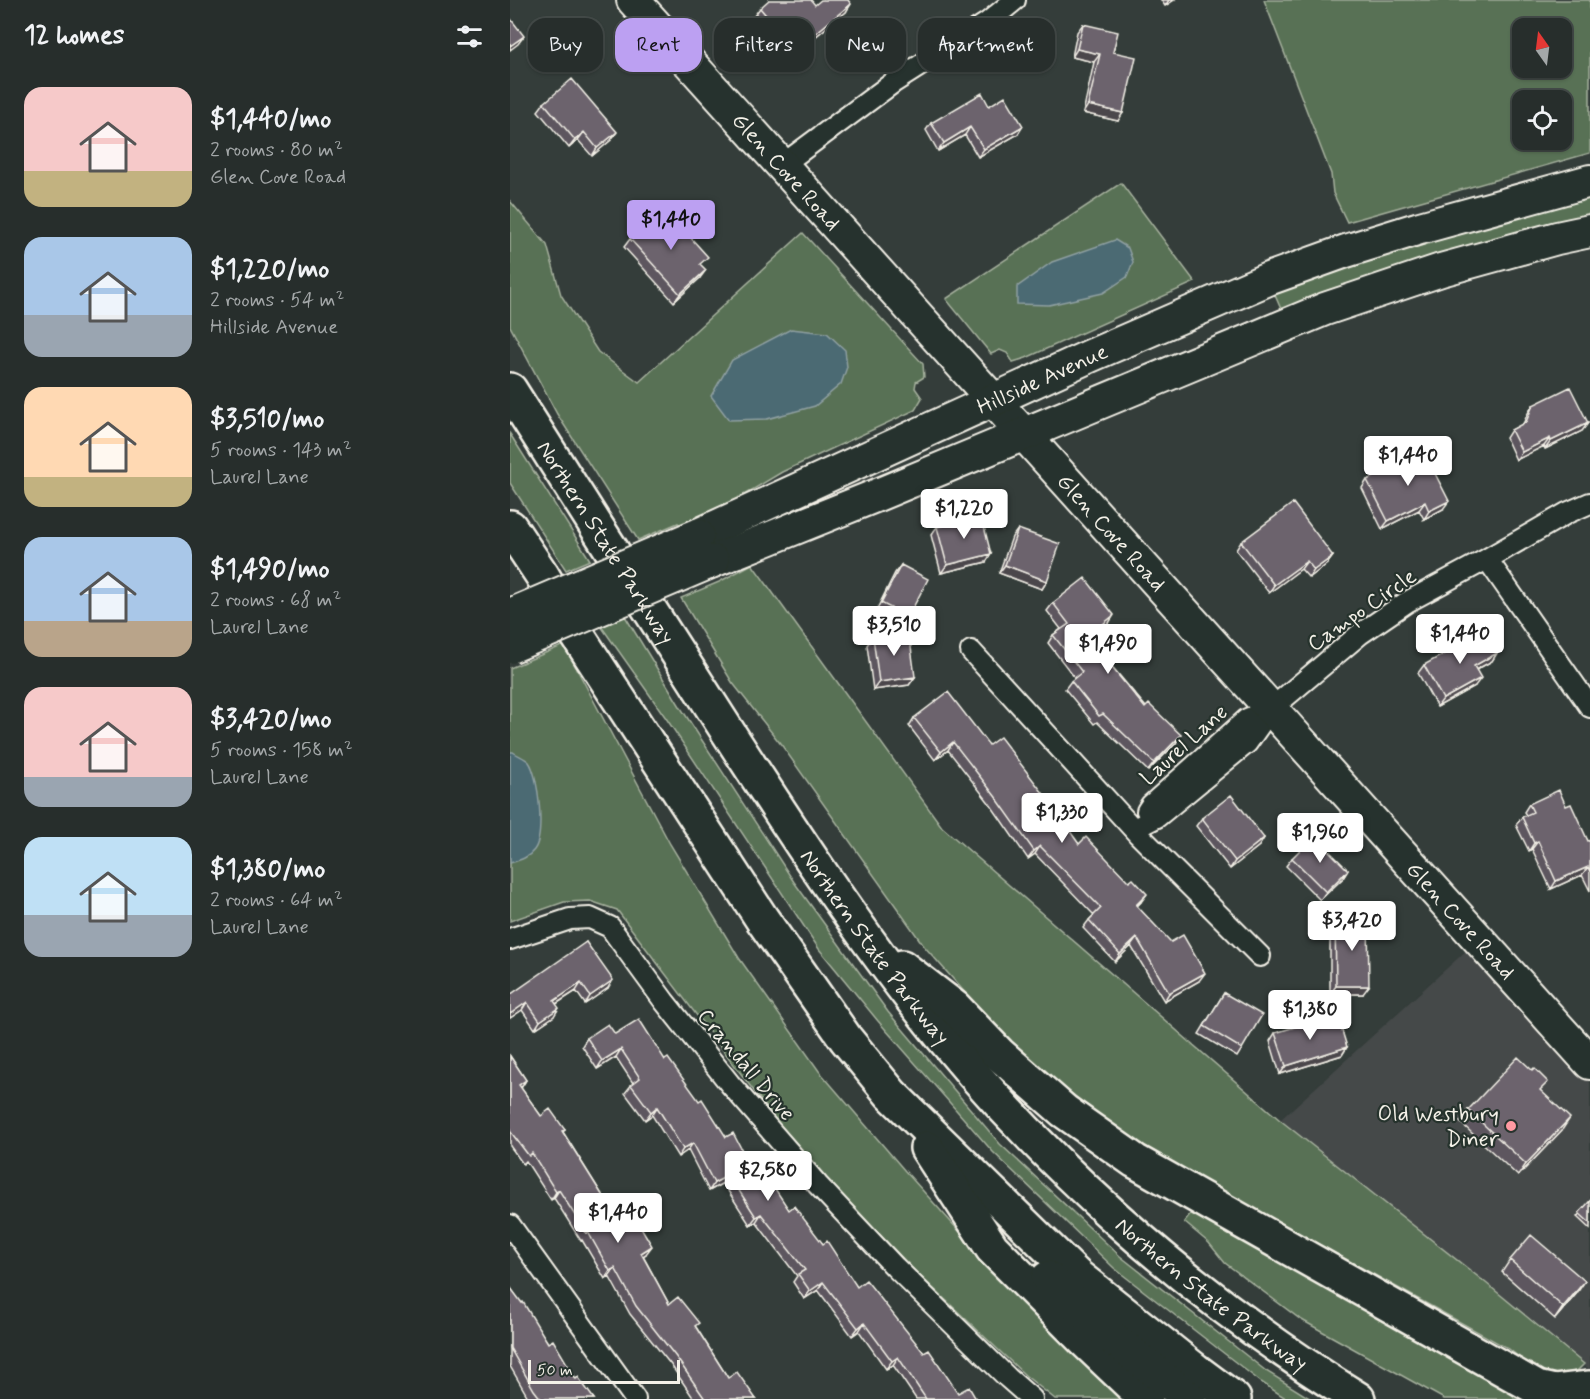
<!DOCTYPE html>
<meta charset="utf-8">
<style>
body{margin:0;font-family:Mynerve,sans-serif;background:#2f3634;color:#f1f3f6;height:100vh;display:flex;flex-direction:column;font-size:22px;white-space:nowrap}
*{box-sizing:border-box;margin:0}
p{font-size:20px;color:#a4a8a9}
.icon{flex:none;width:33px;height:33px;fill:none;stroke:currentColor;stroke-width:2;stroke-linecap:round;stroke-linejoin:round}
.map{position:relative;flex:1;overflow:hidden}
.sheet{display:flex;flex-direction:column;background:#272e2c;width:510px}
.sheet>*{flex:none}
.guide{position:absolute;left:18px;top:18px;width:570px;height:54px;display:flex;gap:12px}
.needle{width:39px;rotate:346deg}
.tools{position:absolute;left:1002px;top:18px;display:grid;gap:12px}
.tools a{display:grid;place-items:center;width:60px;height:60px;border-radius:12px;background:#272e2c;box-shadow:0 2px 4px #0004,0 0 0 2px #434a48;font-size:30px}
.scale{position:absolute;left:18px;bottom:15px;width:152px;box-sizing:border-box;padding-left:6px;border:3px solid #f4f1e8;border-top:0;font-size:16px;line-height:21px;white-space:nowrap;color:#f4f1e8;-webkit-text-stroke:4px #26332d;paint-order:stroke}
.price{position:absolute;translate:-50% -51px;padding:0 14px;border-radius:6px;background:#fff;color:#222;font-size:20px;line-height:39px;filter:drop-shadow(0 2px 3px #0008)}
.price::after{content:'';position:absolute;left:50%;top:36px;width:18px;height:14px;margin-left:-9px;background:inherit;clip-path:polygon(0 0,100% 0,50% 100%)}
.price.selected{background:#bca0f2;color:#111}
ul{padding:0;list-style:none}
li{display:flex;align-items:center;gap:18px;height:150px;padding:0 24px}
li span{display:grid;place-items:center;flex:none;width:168px;height:120px;border-radius:18px;color:#555}
li>.icon{margin-inline-start:auto}
span .icon{width:72px;height:72px;fill:#fffc;stroke-width:1}
li b{font-size:26px}
h2{display:flex;justify-content:space-between;align-items:center;height:72px;padding:0 24px;font-size:26px}
.pill{padding:0 21px;border-radius:18px;background:#272e2c;box-shadow:0 2px 4px #0004,0 0 0 2px #434a48;font-size:21px;line-height:54px}
.pill.selected{background:#bca0f2;color:#111}
main{display:flex;flex:1;min-height:0}
.map>svg:first-child{display:block}
</style>
<main>
<section class="sheet">
<h2>12 homes<svg class="icon" aria-label="filters" viewBox="0 0 24 24"><path d="M4 7h16M4 17h16"/><circle cx="9" cy="7" r="2"/><circle cx="15" cy="17" r="2"/></svg></h2>
<ul>
<li><span style="background:linear-gradient(#f6c9c9 70%,#c2b280 0)"><svg class="icon" aria-label="home" viewBox="0 0 24 24"><path d="M3 11l9-7 9 7M6 9v11h12V9"/></svg></span><div><b>$1,440/mo</b><p>2 rooms · 80 m²</p><p>Glen Cove Road</p></div></li>
<li><span style="background:linear-gradient(#a9c7e8 65%,#9aa5b1 0)"><svg class="icon" aria-label="home" viewBox="0 0 24 24"><path d="M3 11l9-7 9 7M6 9v11h12V9"/></svg></span><div><b>$1,220/mo</b><p>2 rooms · 54 m²</p><p>Hillside Avenue</p></div></li>
<li><span style="background:linear-gradient(#ffd9b3 75%,#c2b280 0)"><svg class="icon" aria-label="home" viewBox="0 0 24 24"><path d="M3 11l9-7 9 7M6 9v11h12V9"/></svg></span><div><b>$3,510/mo</b><p>5 rooms · 143 m²</p><p>Laurel Lane</p></div></li>
<li><span style="background:linear-gradient(#a9c7e8 70%,#b9a48a 0)"><svg class="icon" aria-label="home" viewBox="0 0 24 24"><path d="M3 11l9-7 9 7M6 9v11h12V9"/></svg></span><div><b>$1,490/mo</b><p>2 rooms · 68 m²</p><p>Laurel Lane</p></div></li>
<li><span style="background:linear-gradient(#f6c9c9 75%,#9aa5b1 0)"><svg class="icon" aria-label="home" viewBox="0 0 24 24"><path d="M3 11l9-7 9 7M6 9v11h12V9"/></svg></span><div><b>$3,420/mo</b><p>5 rooms · 158 m²</p><p>Laurel Lane</p></div></li>
<li><span style="background:linear-gradient(#bfe0f5 65%,#9aa5b1 0)"><svg class="icon" aria-label="home" viewBox="0 0 24 24"><path d="M3 11l9-7 9 7M6 9v11h12V9"/></svg></span><div><b>$1,380/mo</b><p>2 rooms · 64 m²</p><p>Laurel Lane</p></div></li>
</ul>
</section>
<div class="map">
<svg width="1080" height="1399" viewBox="0 0 1080 1399">
<rect width="100%" height="100%" fill="#343d3a"/>
<filter id="ink" filterUnits="userSpaceOnUse"><feTurbulence type="fractalNoise" baseFrequency=".0167" numOctaves="2"/><feDisplacementMap in="SourceGraphic" scale="12" xChannelSelector="R" yChannelSelector="G"/><feConvolveMatrix kernelMatrix="1 2 1 2 8 2 1 2 1" color-interpolation-filters="sRGB"/></filter>
<g filter="url(#ink)">
<!-- built -->
<path fill="#454949" d="M968,940L1080,1063V1370L976,1283L770,1120Z"/>
<!-- green -->
<path fill="#597155" stroke="#a6b19e" stroke-width="1.5" fill-rule="evenodd" d="M754,0H1080V153L837,222L823,193L821,174ZM1012,28H1052V68H1012ZM1012,100H1052V140H1012Z
M1080,181V231L777,323L758,279Z
M611,183L685,282L516,358L503,362L497,353L490,350L481,354L436,299Z
M0,201L37,245L51,295L88,352L129,382L293,233L413,364L414,377L406,382L405,388L412,398L405,410L272,472L217,505L172,527L168,523L128,540L47,414L0,326Z
M0,434L80,560L56,570L0,483Z
M242,564L432,827L770,1120L976,1283L1074,1364L1068,1370L1059,1373L1056,1379H1036L999,1349L700,1184L606,1129L525,1064L480,1021L414,946L273,747L222,682L171,598L209,582Z
M115,616L171,708L284,882L378,1012L490,1144L610,1256L756,1371L801,1399H777L751,1382L604,1268L483,1152L368,1021L309,949L156,718L91,626Z
M54,645L160,844L229,958L309,1071L395,1171L477,1262L618,1399H545L516,1376L407,1273L294,1157L107,910L80,901L54,902L0,921V668Z
M688,1204L1036,1399H934L790,1319L715,1263L699,1243L674,1222Z"/>
<!-- water -->
<path fill="#4c6a73" stroke="#8fa0a2" stroke-width="1.5" d="M605,240L618,248L623,262L617,277L593,293L539,305L507,304V287L542,262Z
M281,329L317,333L335,350L337,367L331,384L305,406L257,419L219,420L201,396L222,360Z
M0,752H3C7,755 15,758 19,762C29,776 35,836 24,850C18,858 10,860 0,863Z"/>
<g fill="none" stroke-linecap="round" stroke-linejoin="round">
<defs>
<path id="street" d="M272,165L384,82L477,23L505,0
M1080,503L1057,513L977,559L1080,707
M461,651L628,834L750,956
M637,811L641,805L737,719L761,709
M624,829L647,817L737,743L761,709L850,634L897,602L977,559
M0,939L60,919L80,918L100,927L154,1001L220,1084L308,1185L385,1267L498,1378L522,1399
M0,1225L125,1399"/>
<g id="primary">
<path id="s1" d="M123,0L1080,1063"/>
<path id="s2" d="M188,535L580,356L758,279L836,251L910,228L1080,181"/>
<path d="M203,561L365,496L815,309L931,270L1047,238L1080,231"/>
</g>
<g id="highway">
<path id="s3" d="M0,390C75,509 151,628 227,746C283,832 339,918 402,999C525,1158 678,1294 848,1399"/>
<path d="M0,527L32,575L68,636L252,919L336,1039L381,1094L567,1276L685,1370L724,1399"/>
<path d="M392,967L444,1007L489,1054L554,1111L625,1161L1027,1388L1045,1392L1080,1388"/>
<path d="M417,1148L482,1248L575,1341L636,1399"/>
<path d="M538,1278L604,1339L680,1399"/>
</g>
</defs>
<!-- street casing -->
<use href="#street" stroke="#f4f1e8" stroke-width="24"/>
<!-- primary casing -->
<use href="#primary" stroke="#f4f1e8" stroke-width="36"/>
<!-- highway casing -->
<use href="#highway" stroke="#f4f1e8" stroke-width="38"/>
<!-- street -->
<use href="#street" stroke="#26332d" stroke-width="20"/>
<!-- primary -->
<use href="#primary" stroke="#26332d" stroke-width="32"/>
<!-- highway -->
<use href="#highway" stroke="#26332d" stroke-width="33"/>
<defs>
<path id="primary-bridge" d="M0,615L188,535
M0,647L203,561"/>
</defs>
<!-- primary-bridge casing -->
<use href="#primary-bridge" stroke="#f4f1e8" stroke-width="36" stroke-linecap="butt"/>
<!-- primary-bridge -->
<use href="#primary-bridge" stroke="#26332d" stroke-width="32"/>
</g>
<!-- wall -->
<path fill="#5d565e" stroke="#f4f1e8" stroke-width="1.5" d="M651,0H664L655,6Z
M305,5L336,12L279,58L244,16L250,8Z
M573,24L603,52L608,121L573,113L584,62L562,57L567,32Z
M34,103L101,140L82,156L68,140L59,148L28,111Z
M479,106L508,134L468,157L455,135L428,151L416,130L421,123Z
M120,239L191,266L190,278L164,302L114,247Z
M1023,405L1078,423L1072,431L1035,449L1034,446L1006,460L996,438L1001,430L1013,424L1018,413Z
M857,480L933,509L914,519L909,510L872,529L852,488Z
M427,527L481,554L476,562L431,573L421,535Z
M508,529L537,581L532,589L489,573L502,537Z
M731,542L823,556L817,564L799,578L791,569L759,593L726,550Z
M391,565L398,617L392,625L366,611L385,573Z
M543,603L599,623L579,639L666,743L638,771L587,722L584,724L555,689L561,681L565,678L538,643L543,635L551,629L537,611Z
M363,637L405,677L399,685L363,690L357,645Z
M987,653L982,661L966,670L965,686L927,707L908,673L914,665Z
M404,718L479,745L569,844L631,902L627,906L689,981L654,1001L621,946L605,962L573,928L579,920L584,915L525,854L518,859L480,804L438,750L425,760L399,726Z
M1019,804L1056,806L1078,841H1080V891L1072,875L1041,889L1022,849L1019,851L1006,825L1012,817L1016,815L1014,812Z
M692,818L754,838L749,846L720,869L686,826Z
M782,858L838,870L833,878L810,900L776,866Z
M825,919L853,994H820V927Z
M76,942L98,988L75,1004L66,991L46,1004L44,1016L25,1029L12,1010L0,1018Z
M714,993L732,1049L727,1057L689,1034Z
M813,1026L837,1047L832,1055L770,1074L760,1041L765,1033Z
M105,1034L155,1060L246,1177L313,1244L347,1287L414,1353L448,1393L466,1399H406L383,1365L376,1369L349,1331L342,1336L308,1290L294,1299L283,1282L287,1276L246,1222L240,1225L213,1183L199,1191L178,1150L168,1157L142,1115L135,1120L115,1093L123,1083L106,1057L87,1069L72,1046L77,1038Z
M0,1056L16,1080L11,1088L31,1116L55,1130L53,1132L114,1230L136,1254L133,1256L159,1304L186,1327L218,1378L246,1399H184L161,1365L120,1314L99,1276L95,1279L72,1240L71,1241L44,1198L41,1200L16,1161L13,1164L0,1146Z
M1031,1091L1052,1130L1008,1176L950,1122L958,1110Z
M1080,1201V1229L1067,1217Z
M1000,1260L1067,1293L1045,1319L992,1272Z
M0,1287L38,1343L66,1379L84,1399H19L0,1366Z"/>
<!-- shaded-wall -->
<path fill="#4c464c" stroke="#f4f1e8" stroke-width="1.5" d="M659,0H664L655,6Z
M341,4L336,12L279,58L285,50Z
M14,36L8,44L0,50V46Z
M567,49L590,54L584,62L562,57Z
M578,105L613,113L608,121L573,113Z
M513,126L508,134L468,157L474,149Z
M460,127L455,135L428,151L434,143Z
M74,132L68,140L59,148L65,140Z
M107,132L101,140L82,156L87,148Z
M196,270L190,278L164,302L170,294Z
M1078,423L1072,431L1035,449L1041,441Z
M1040,438L1034,446L1006,460L1012,452Z
M939,501L933,509L914,519L919,511Z
M915,502L909,510L872,529L878,521Z
M481,554L476,562L431,573L437,565Z
M823,556L817,564L799,578L804,570Z
M797,561L791,569L759,593L764,585Z
M495,565L537,581L532,589L489,573Z
M604,615L599,623L571,645L577,637Z
M987,653L982,661L958,674L964,666Z
M405,677L399,685L363,690L369,682Z
M971,678L965,686L927,707L933,699Z
M671,735L666,743L638,771L644,763Z
M443,742L438,750L425,760L431,752Z
M754,838L749,846L720,869L725,861Z
M1028,841L1022,849L1019,851L1024,843Z
M530,846L525,854L518,859L524,851Z
M1078,867L1072,875L1041,889L1046,881Z
M838,870L833,878L810,900L816,892Z
M637,894L631,902L620,913L626,905Z
M627,938L621,946L605,962L610,954Z
M695,973L689,981L654,1001L659,993Z
M103,980L98,988L75,1004L80,996Z
M71,983L66,991L38,1009L44,1001Z
M826,986H859L853,994H820Z
M17,1002L12,1010L0,1018V1014Z
M49,1008L44,1016L25,1029L30,1021Z
M837,1047L832,1055L770,1074L776,1066Z
M111,1049L106,1057L87,1069L92,1061Z
M16,1080L11,1088L9,1085Z
M147,1107L142,1115L135,1120L141,1112Z
M1060,1118L1052,1130L1008,1176L1016,1164Z
M183,1143L178,1150L168,1157L173,1149Z
M219,1175L213,1183L199,1191L204,1183Z
M49,1190L44,1198L41,1200L46,1192Z
M251,1214L246,1222L240,1225L246,1217Z
M142,1246L136,1254L125,1261L131,1253Z
M105,1268L99,1276L95,1279L100,1271Z
M1075,1281L1067,1293L1045,1319L1053,1307Z
M313,1282L308,1290L294,1299L300,1291Z
M354,1323L349,1331L342,1336L348,1328Z
M388,1357L383,1365L376,1369L382,1361Z"/>
<!-- building -->
<path fill="#6c646d" stroke="#f4f1e8" stroke-width="1.5" d="M259,0H301L305,5L311,0H338L341,4L285,50L250,8Z
M0,18L14,36L0,46Z
M573,24L608,32L603,52L626,57L613,113L578,105L590,54L567,49Z
M62,79L107,132L87,148L74,132L65,140L34,103Z
M472,93L479,106L495,96L513,126L474,149L460,127L434,143L421,123Z
M154,208L198,257L190,264L196,270L170,294L120,239Z
M1060,387L1078,423L1041,441L1040,438L1012,452L1001,430L1016,422L1023,405Z
M914,452L939,501L919,511L915,502L878,521L857,480Z
M783,503L823,556L804,570L797,561L764,585L731,542Z
M471,515L481,554L437,565L427,527Z
M508,529L550,544L537,581L495,565Z
M391,565L418,579L398,617L371,603Z
M575,578L604,615L577,637L635,708L639,704L671,735L644,763L593,714L589,716L561,681L572,672L543,635L559,624L543,603Z
M975,631L987,653L964,666L971,678L933,699L914,665Z
M399,632L405,677L369,682L363,637Z
M438,692L479,745L490,737L533,793L569,844L576,837L619,882L623,879L637,894L626,905L661,942L673,935L695,973L659,993L627,938L610,954L579,920L591,908L530,846L524,851L485,796L443,742L431,752L404,718Z
M1049,790L1056,806L1061,804L1078,841H1080V872L1078,867L1046,881L1028,841L1024,843L1012,817L1023,812L1019,804Z
M721,795L754,838L725,861L692,818Z
M804,836L838,870L816,892L782,858Z
M858,918L859,986H826L825,919Z
M76,942L103,980L80,996L71,983L44,1001L49,1008L30,1021L17,1002L0,1014V995Z
M714,993L752,1015L732,1049L694,1026Z
M129,1019L155,1060L158,1058L189,1101L192,1099L216,1137L223,1133L246,1177L254,1172L279,1210L284,1206L313,1244L317,1241L347,1287L356,1280L414,1353L419,1350L448,1393L459,1387L466,1399H416L388,1357L382,1361L354,1323L348,1328L313,1282L300,1291L288,1274L295,1270L251,1214L246,1217L219,1175L204,1183L183,1143L173,1149L147,1107L141,1112L121,1085L130,1078L111,1049L92,1061L77,1038L98,1024L105,1034Z
M811,1019L813,1026L829,1021L837,1047L776,1066L765,1033Z
M0,1056L16,1080L9,1085L31,1116L40,1109L55,1130L52,1131L114,1230L128,1222L142,1246L131,1253L159,1304L168,1297L189,1323L185,1326L218,1378L227,1372L246,1399H195L166,1357L126,1306L105,1268L100,1271L78,1232L76,1233L49,1190L46,1192L22,1153L19,1156L0,1131Z
M1008,1057L1022,1070L1024,1068L1038,1082L1030,1090L1060,1118L1016,1164L958,1110Z
M1080,1201V1223L1069,1213Z
M1021,1235L1075,1281L1053,1307L1000,1260Z
M0,1287L12,1303L13,1302L38,1343L43,1340L66,1379L68,1377L84,1399H31L24,1390L0,1348Z"/>
</g>
<!-- markers -->
<circle fill="#ff9aa2" stroke="#26332d" stroke-width="2" cx="1001" cy="1126" r="6"/>
<g text-anchor="middle" stroke-width="4.5" stroke-linejoin="round" paint-order="stroke">
<!-- street labels -->
<g font-size="22" fill="#f4f1e8" stroke="#26332d">
<text dy="8" stroke="none"><textPath href="#s1" startOffset="230">Glen Cove Road</textPath></text>
<text dy="8" stroke="none"><textPath href="#s2" startOffset="378">Hillside Avenue</textPath></text>
<text dy="8" stroke="none"><textPath href="#s1" startOffset="716">Glen Cove Road</textPath></text>
<text dy="8" stroke="none"><textPath href="#s3" startOffset="180">Northern State Parkway</textPath></text>
<text transform="translate(851 609) rotate(-35)" y="8">Campo Circle</text>
<text transform="translate(673 744) rotate(-42)" y="8">Laurel Lane</text>
<text dy="8" stroke="none"><textPath href="#s1" startOffset="1238">Glen Cove Road</textPath></text>
<text dy="8" stroke="none"><textPath href="#s3" startOffset="666">Northern State Parkway</textPath></text>
<text transform="translate(237 1064) rotate(50)" y="8">Crandall Drive</text>
<text dy="8" stroke="none"><textPath href="#s3" startOffset="1152">Northern State Parkway</textPath></text>
</g>
<!-- poi labels -->
<g font-size="22" fill="#f4f1e8" stroke="#26332d" text-anchor="end">
<text x="989" y="1121">Old Westbury<tspan x="989" dy="25">Diner</tspan></text>
</g>
</g>
</svg>
<div class="tools">
<a><svg class="needle" viewBox="-14 -14 28 28"><path d="M0-13l5 13h-10z" fill="#e53935"/><path d="M0 13l5-13h-10z" fill="#a4a8a9"/></svg></a>
<a><svg class="icon" aria-label="locate" viewBox="0 0 24 24"><circle cx="12" cy="12" r="6"/><path d="M12 2v4M12 18v4M2 12h4M18 12h4"/></svg></a>
</div>
<div class="scale">50 m</div>
<b class="price selected" style="left:161px;top:251px">$1,440</b>
<b class="price" style="left:898px;top:487px">$1,440</b>
<b class="price" style="left:454px;top:540px">$1,220</b>
<b class="price" style="left:384px;top:657px">$3,510</b>
<b class="price" style="left:950px;top:665px">$1,440</b>
<b class="price" style="left:598px;top:675px">$1,490</b>
<b class="price" style="left:552px;top:844px">$1,330</b>
<b class="price" style="left:810px;top:864px">$1,960</b>
<b class="price" style="left:842px;top:952px">$3,420</b>
<b class="price" style="left:800px;top:1041px">$1,380</b>
<b class="price" style="left:258px;top:1202px">$2,580</b>
<b class="price" style="left:108px;top:1244px">$1,440</b>
<div class="guide">
<a class="pill">Buy</a>
<a class="pill selected">Rent</a>
<a class="pill">Filters</a>
<a class="pill">New</a>
<a class="pill">Apartment</a>
</div>
</div>
</main>
